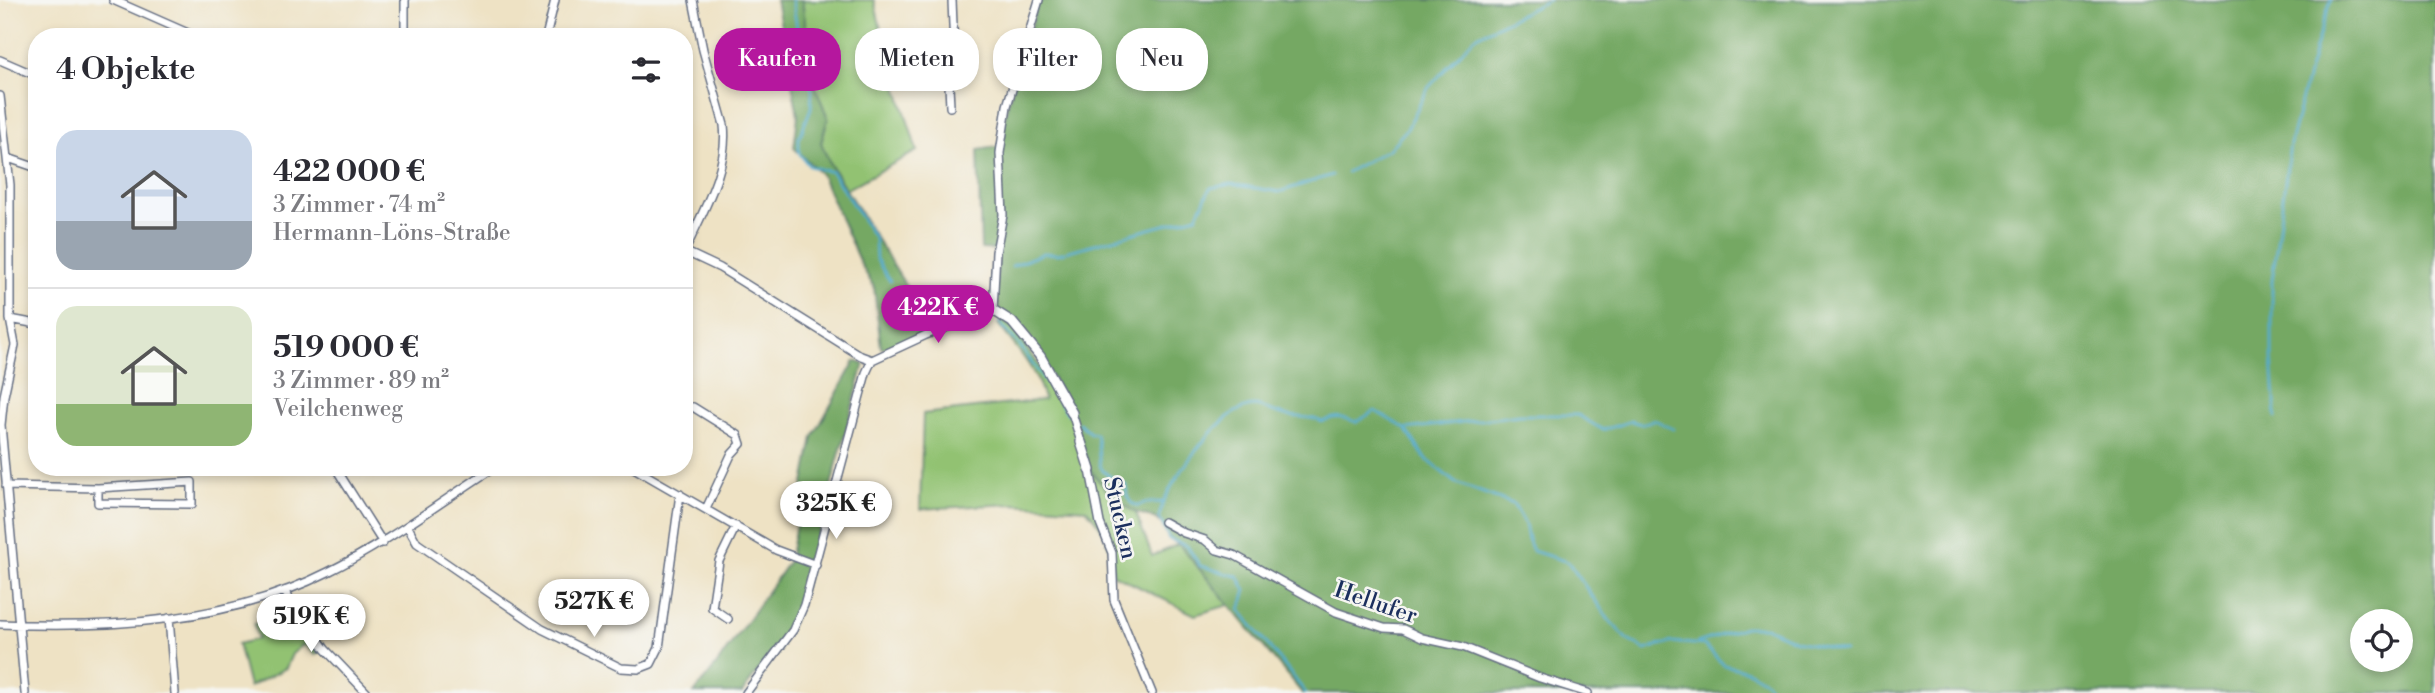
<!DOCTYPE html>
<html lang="de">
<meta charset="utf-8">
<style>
body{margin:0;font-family:"Libre Bodoni",serif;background:#f2f2f3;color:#2b2b33;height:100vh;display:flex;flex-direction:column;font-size:26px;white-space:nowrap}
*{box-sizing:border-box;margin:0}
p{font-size:23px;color:#7c7c81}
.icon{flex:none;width:38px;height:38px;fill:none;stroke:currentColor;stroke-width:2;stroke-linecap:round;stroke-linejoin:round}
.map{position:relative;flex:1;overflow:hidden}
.panel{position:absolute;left:28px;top:28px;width:665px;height:448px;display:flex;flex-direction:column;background:#fff;border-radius:28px;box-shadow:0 4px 10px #0003}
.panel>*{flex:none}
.banner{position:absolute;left:714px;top:28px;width:665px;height:63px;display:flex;gap:14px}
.fabs{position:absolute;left:2350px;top:609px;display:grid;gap:14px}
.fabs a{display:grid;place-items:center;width:63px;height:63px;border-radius:50%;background:#fff;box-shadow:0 4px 10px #0003;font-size:35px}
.price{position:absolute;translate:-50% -60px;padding:0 16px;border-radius:24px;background:#fff;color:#222;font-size:23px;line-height:46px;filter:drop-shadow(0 2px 4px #0008)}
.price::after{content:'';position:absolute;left:50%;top:42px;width:21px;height:16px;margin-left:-10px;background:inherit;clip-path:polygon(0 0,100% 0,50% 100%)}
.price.active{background:#b5179e;color:#fff}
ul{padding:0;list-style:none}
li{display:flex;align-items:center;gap:21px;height:175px;padding:0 28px}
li+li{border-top:2px solid #e1e1e2}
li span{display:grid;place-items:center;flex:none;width:196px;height:140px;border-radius:21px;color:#555}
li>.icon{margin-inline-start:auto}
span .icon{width:84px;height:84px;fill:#fffc;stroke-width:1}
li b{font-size:30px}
h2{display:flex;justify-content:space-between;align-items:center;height:84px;padding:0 28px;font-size:30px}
.pill{padding:0 24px;border-radius:28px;background:#fff;box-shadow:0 4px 10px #0003;font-size:24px;line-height:63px}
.pill.active{background:#b5179e;color:#fff}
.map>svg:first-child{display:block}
</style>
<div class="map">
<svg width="2435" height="693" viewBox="0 0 2435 693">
<rect width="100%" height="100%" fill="#f6f6f2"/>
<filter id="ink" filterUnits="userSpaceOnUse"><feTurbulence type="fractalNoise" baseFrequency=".0143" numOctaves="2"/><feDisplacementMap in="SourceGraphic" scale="14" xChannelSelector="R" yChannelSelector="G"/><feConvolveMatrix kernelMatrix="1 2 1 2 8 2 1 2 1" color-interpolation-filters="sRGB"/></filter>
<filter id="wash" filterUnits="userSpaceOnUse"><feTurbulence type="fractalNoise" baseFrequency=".00686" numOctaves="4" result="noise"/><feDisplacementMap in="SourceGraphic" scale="28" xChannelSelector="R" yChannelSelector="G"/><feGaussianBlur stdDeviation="1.57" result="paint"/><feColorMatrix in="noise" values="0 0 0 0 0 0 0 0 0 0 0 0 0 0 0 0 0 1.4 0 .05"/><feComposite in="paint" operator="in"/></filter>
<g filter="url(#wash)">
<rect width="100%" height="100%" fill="#eee2c4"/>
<!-- green -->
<path fill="#92c272" stroke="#567868" stroke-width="2" d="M802,0H874L886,50L917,151L845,190L830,164L821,143L828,118L813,82Z
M1002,321L1010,324L1072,413L1121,503L1136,513L1152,556L1179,544L1229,605L1195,615L1113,574C1112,548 1105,528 1086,509L1012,504L920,509L923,414L1044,400C1038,371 1016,347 998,324Z
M297,610L325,649L315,655L304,644L292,654L286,668L249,687L238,644L258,639L254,624Z"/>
<!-- forest -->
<path fill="#75a864" stroke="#486c61" stroke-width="2" fill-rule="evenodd" d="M776,0H802L813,81L828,118L821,143L830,164L906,286L921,334L890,348H881L874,287L860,263L821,174L794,148L798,115Z
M1039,0H2435V693H1302L1179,544L1169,539L1162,524L1157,519L1135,512L1121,503L1110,494L1090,470L1072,413L1040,356L993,310L999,250L981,249L978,150L1001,146L1007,106ZM2362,621H2401V660H2362Z
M855,361L864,364L797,611L789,628L742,693H694L717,664L789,561L813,437Z"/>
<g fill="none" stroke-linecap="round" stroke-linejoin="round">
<!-- stream -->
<path stroke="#52abcf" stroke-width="2.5" d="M792,0L806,77L812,90L811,108L799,138V153L809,166L832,172L875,239L876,259L890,281
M1347,172L1389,149L1407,129L1428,88L1475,37L1549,0
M1012,266L1044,253L1058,254L1197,216L1210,188L1231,184L1279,192L1332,175
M999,322L1021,347L1068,414
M2276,417L2272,357V281L2290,144L2315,48L2331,0
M1079,423L1090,433L1096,434C1104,468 1089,467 1126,485L1127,496L1131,503L1138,506L1144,503L1163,502L1159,517L1169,539L1187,546L1200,566C1214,569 1224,574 1238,576L1246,590L1240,610L1306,693
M1406,429L1520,415H1578L1603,430L1631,421L1641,424L1655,420L1673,429
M1163,502C1177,475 1220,407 1254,406C1262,406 1280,415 1290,416C1302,418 1311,416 1322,422C1335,415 1343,417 1356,422L1375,411L1406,429L1424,457L1454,482L1513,504L1525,524L1528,539L1533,551L1568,562L1609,620L1628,640L1645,650L1672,642L1704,645L1724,665L1748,671L1765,681L1774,693
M1697,643L1745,627H1765L1796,641L1845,651"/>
</g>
</g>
<g filter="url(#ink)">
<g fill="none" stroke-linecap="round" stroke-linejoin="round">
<defs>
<path id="minor" d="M113,0L197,37
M405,0V37
M546,37L555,0
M0,60L37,76
M0,96L10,185V319L15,345L4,396L1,425L25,693
M950,107L949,85L955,76L952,0
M8,158L37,168
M684,251L720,268L861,356L872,360L926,335L993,310L996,252L1003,215L1000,153L1007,106L1039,0
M685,251C702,212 729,169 724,125L703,50L693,0
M10,319L37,324
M693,407L738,435L741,444L731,455L706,509
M1072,413L1081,442
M335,467L383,543
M632,467L776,550L816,565
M1090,470L1100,523L1112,553L1114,600L1152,693
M6,486L98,488L192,482V504L98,503V488
M1164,522L1184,533L1205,540L1217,550L1234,555L1336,612L1384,628L1403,629L1422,638L1463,647L1540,678L1588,693
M408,527L417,543L542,629L621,668L638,669L651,664L659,648L680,494
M284,591L325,649L367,693
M169,618L175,693
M728,619L712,608L719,561L736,526
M0,624C108,629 230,622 328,572C387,543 439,503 495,467
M746,693L793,630L804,605L866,373L872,360"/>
<path id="tertiary" d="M993,310L1012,322L1040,356L1072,413
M1081,442L1090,470"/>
</defs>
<!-- minor casing -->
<use href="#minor" stroke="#656e82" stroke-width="10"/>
<!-- tertiary casing -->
<use href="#tertiary" stroke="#656e82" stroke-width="12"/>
<!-- minor -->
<use href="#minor" stroke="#fff" stroke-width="7"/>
<!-- tertiary -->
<use href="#tertiary" stroke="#fff" stroke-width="9"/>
</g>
</g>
<g text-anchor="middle" stroke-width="5" stroke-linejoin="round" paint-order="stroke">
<!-- street labels -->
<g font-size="23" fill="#1b2f5e" stroke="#f6f6f2">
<text transform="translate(1121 518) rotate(77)" y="8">Stucken</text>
<text transform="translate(1376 602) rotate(19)" y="8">Hellufer</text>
</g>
</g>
</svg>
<div class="fabs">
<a><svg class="icon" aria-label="locate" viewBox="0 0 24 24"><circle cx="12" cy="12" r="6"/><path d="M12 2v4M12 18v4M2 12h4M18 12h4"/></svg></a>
</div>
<b class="price active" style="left:938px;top:345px">422K €</b>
<b class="price" style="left:836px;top:541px">325K €</b>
<b class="price" style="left:594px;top:639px">527K €</b>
<b class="price" style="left:311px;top:654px">519K €</b>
<div class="banner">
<a class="pill active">Kaufen</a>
<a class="pill">Mieten</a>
<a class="pill">Filter</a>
<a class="pill">Neu</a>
</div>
<section class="panel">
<h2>4 Objekte<svg class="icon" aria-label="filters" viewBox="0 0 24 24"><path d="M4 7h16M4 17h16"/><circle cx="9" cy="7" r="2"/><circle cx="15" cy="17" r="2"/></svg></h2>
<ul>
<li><span style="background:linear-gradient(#c9d6e8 65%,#9aa5b1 0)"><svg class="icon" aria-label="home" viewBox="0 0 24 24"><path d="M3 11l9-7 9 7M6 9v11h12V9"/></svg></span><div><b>422 000 €</b><p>3 Zimmer · 74 m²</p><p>Hermann-Löns-Straße</p></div></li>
<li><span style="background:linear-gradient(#dfe7d0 70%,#8fb573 0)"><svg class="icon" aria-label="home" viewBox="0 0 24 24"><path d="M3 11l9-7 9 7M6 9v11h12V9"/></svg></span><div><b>519 000 €</b><p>3 Zimmer · 89 m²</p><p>Veilchenweg</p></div></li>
</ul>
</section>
</div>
